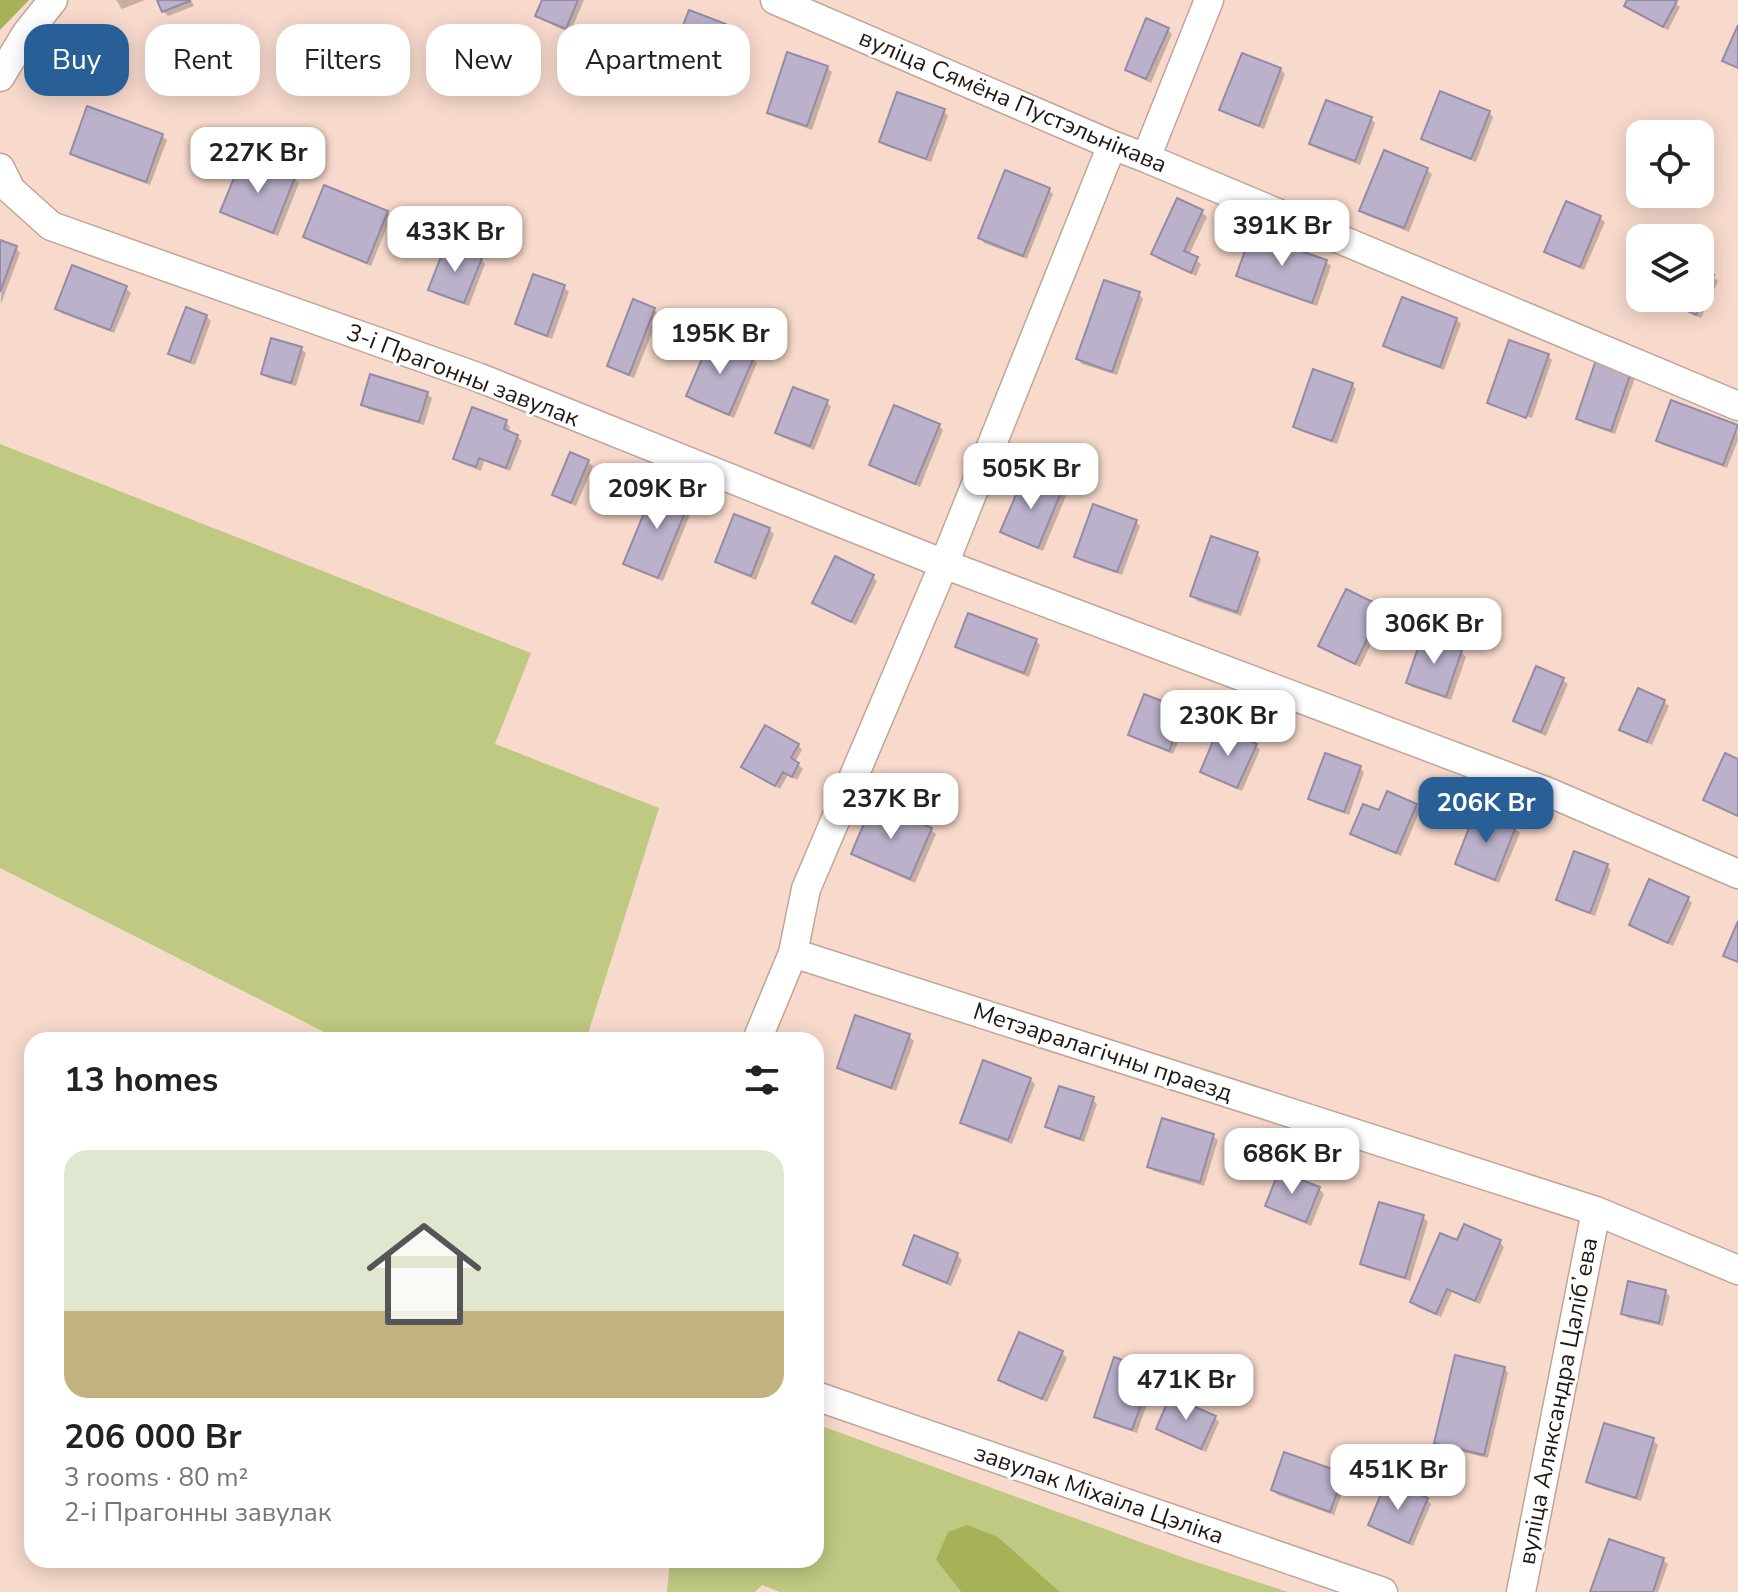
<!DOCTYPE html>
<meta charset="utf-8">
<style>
body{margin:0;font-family:"Nunito Sans",sans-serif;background:#f6f6f6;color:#222;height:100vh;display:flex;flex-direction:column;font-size:30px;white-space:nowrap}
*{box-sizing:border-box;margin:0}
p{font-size:26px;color:#767676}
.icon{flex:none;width:44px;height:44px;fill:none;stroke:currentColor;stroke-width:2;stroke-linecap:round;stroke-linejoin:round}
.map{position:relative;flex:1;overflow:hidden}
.details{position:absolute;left:24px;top:1032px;width:800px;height:536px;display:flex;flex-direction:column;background:#fff;border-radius:24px;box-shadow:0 4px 20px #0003}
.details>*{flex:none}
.banner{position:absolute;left:24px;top:24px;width:800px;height:72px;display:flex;gap:16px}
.fabs{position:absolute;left:1626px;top:120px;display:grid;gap:16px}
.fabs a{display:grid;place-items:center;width:88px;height:88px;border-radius:16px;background:#fff;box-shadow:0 4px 20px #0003;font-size:40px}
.price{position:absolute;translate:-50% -68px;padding:0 18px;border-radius:16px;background:#fff;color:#222;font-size:26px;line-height:52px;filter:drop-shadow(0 2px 4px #0008)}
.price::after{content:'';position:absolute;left:50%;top:48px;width:24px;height:18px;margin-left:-12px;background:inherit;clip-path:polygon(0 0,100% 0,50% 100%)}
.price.selected{background:#285f97;color:#fff}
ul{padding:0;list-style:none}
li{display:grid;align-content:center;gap:16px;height:424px;padding:0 40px}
li span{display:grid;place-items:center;height:248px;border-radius:24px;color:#555}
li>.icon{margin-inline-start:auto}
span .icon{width:144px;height:144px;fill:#fffc;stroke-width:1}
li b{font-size:34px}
h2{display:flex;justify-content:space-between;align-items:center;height:96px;padding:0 40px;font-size:34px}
.tag{padding:0 28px;border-radius:24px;background:#fff;box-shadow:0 4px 20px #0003;font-size:28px;line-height:72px}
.tag.selected{background:#285f97;color:#fff}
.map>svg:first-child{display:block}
</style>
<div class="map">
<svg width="1738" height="1592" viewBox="0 0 1738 1592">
<rect width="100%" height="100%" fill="#f8dacd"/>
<!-- green -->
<path fill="#bfc981" d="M0,444L531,653L495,744L659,808L586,1040H340L0,868Z
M816,1424L1190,1560L1288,1592H1060L998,1537L936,1560L961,1592H780L762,1585L755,1592H667L670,1560H816Z"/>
<!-- forest -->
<path fill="#a7b158" d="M0,0H29L0,30Z
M967,1525L998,1537L1060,1592H961L936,1560L948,1532Z"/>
<!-- shadow -->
<path fill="#0003" d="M116,0H145L122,9Z
M159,0H191L194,6L168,16L163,11Z
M544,0H584L570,33L542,20L537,16Z
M1629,0H1671L1680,7L1668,30L1631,10L1626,6Z
M725,26L729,30L717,63L682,50L678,45Z
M1167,29L1172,34L1151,83L1132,74L1127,70Z
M827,68L832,72L812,130L774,117L769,112Z
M1280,69L1285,74L1264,129L1226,114L1222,110Z
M944,111L948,116L931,162L886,146L882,141Z
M1489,112L1493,117L1476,162L1428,143L1423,139Z
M1371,119L1375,123L1360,165L1316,148L1312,144Z
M162,136L167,140L150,185L77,158L72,154Z
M1427,170L1432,174L1409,232L1366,215L1362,210Z
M294,178L299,183L278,236L227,216L223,212Z
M1049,190L1053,194L1027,259L984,243L980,238Z
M1178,200L1202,212L1207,217L1189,255L1201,264L1196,276L1158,259L1153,254Z
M387,212L391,217L371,266L310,241L306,237Z
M1600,218L1605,222L1584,270L1551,256L1546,252Z
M0,242L16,248L20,253L1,304Z
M481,259L485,264L469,306L435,294L431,289Z
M1326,262L1331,266L1317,306L1243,280L1238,275Z
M73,267L126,288L131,293L114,333L61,313L57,308Z
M1700,271L1713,277L1718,281L1701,318L1658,298H1700Z
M564,287L569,292L552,339L522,328L518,324Z
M1139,294L1143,299L1117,375L1082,364L1078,359Z
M654,310L659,315L634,378L614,370L609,366Z
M206,316L211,321L195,365L175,358L171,353Z
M1456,319L1461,324L1444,370L1390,350L1386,345Z
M301,349L306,353L296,386L268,378L263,374Z
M1548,356L1552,360L1532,418L1492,403V406L1489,403Z
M753,358L757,363L734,418L693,401L688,396Z
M1598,360L1636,375L1615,434L1583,423L1578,418Z
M1352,384L1356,389L1337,444L1300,431L1295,427Z
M427,394L432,398L424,425L368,409L364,404Z
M827,402L831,407L814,450L782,437L777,433Z
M506,422L510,427L508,433L517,436L522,441L510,471L484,461L481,471L460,463L456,458Z
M939,426L943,430L920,487L876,469L872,464Z
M1737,427L1738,440L1727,468L1663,445L1658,441Z
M588,462L593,466L576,506L559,499L554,494Z
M1026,477L1061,492L1066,496L1043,551L1007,536L1003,532Z
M690,500L694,505L663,581L630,568L626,564Z
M1136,522L1140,526L1122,575L1081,561L1076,556Z
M769,530L774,534L756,580L722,566L717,561Z
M1257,554L1261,559L1241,616L1197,601L1193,596Z
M872,576L877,581L856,625L819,607L814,602Z
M1382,609L1386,613L1360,667L1325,650L1321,646Z
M1036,640L1040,645L1029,677L962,651L958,647Z
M1461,652L1466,657L1451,700L1412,687L1408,683Z
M1563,680L1568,684L1546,736L1520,725L1516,720Z
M1664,702L1669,706L1652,745L1626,734L1622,729Z
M1184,712L1189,716L1173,754L1135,739L1130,735Z
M798,745L802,750L795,762L803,769L797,780L788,775L780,789L748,771L743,767Z
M1255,745L1260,750L1242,791L1207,776L1202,771Z
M1738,761V817L1710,804L1705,800Z
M1360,768L1364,772L1349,815L1315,803L1310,798Z
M1416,805L1420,810L1401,856L1357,838L1353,834L1380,813Z
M1515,828L1520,833L1499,883L1461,868L1457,863Z
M931,830L936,834L915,883L858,858L853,853Z
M1607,865L1611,870L1595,916L1562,904L1558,899Z
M1688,899L1692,903L1673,946L1636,929L1631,925Z
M909,1036L914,1041L896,1091L844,1072L839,1068Z
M1030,1079L1035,1084L1012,1144L967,1127L962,1122Z
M1092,1099L1097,1104L1084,1142L1052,1131L1047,1127Z
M1213,1136L1218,1140L1204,1186L1154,1171L1149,1166Z
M1319,1189L1324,1194L1311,1226L1272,1210L1267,1205Z
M1423,1217L1428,1222L1410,1281L1367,1268L1363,1264Z
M1500,1242L1504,1247L1480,1304L1452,1292L1441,1317L1417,1307L1412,1302L1458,1243Z
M816,1249L822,1254L816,1273Z
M957,1255L962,1260L951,1286L910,1269L905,1264Z
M1665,1292L1670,1296L1663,1326L1628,1318L1623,1314Z
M1020,1335L1062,1353L1067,1358L1047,1402L1005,1384L1000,1379Z
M1504,1368L1508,1373L1488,1458L1441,1447L1436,1443Z
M1151,1372L1156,1377L1137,1433L1101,1421L1096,1416Z
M1215,1418L1219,1422L1206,1452L1163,1433L1158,1428Z
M1653,1440L1658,1445L1641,1501L1593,1486L1588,1482Z
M1342,1475L1347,1480L1334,1515L1278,1495L1273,1490Z
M1427,1500L1431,1504L1413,1546L1375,1529L1370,1525Z
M1663,1560L1668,1564L1658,1592H1592Z"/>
<!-- building -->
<path fill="#bbb1cb" stroke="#958ba4" stroke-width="2" d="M157,0H190V1L162,12Z
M542,0H578L566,29L535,16Z
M1627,0H1675L1677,1L1663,27L1624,6Z
M689,10L726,24L712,60L675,46Z
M1146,18L1169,28L1146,79L1125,70Z
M1738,25V68L1722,61Z
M787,52L828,66L807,126L767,113Z
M1242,53L1281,68L1259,126L1219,110Z
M1440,91L1490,111L1471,159L1421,139Z
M897,92L945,109L926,159L879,142Z
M1326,100L1372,117L1355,161L1309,144Z
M87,106L163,134L146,182L70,154Z
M1384,150L1428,168L1404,228L1359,211Z
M243,156L295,177L273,233L220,212Z
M1005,170L1050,188L1023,256L978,238Z
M324,185L388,211L367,263L303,237Z
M1177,198L1203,210L1184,251L1198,257L1191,273L1151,254Z
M1566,201L1601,216L1580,267L1544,252Z
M1251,234L1327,260L1312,303L1236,276Z
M0,240L17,246L0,292Z
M446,244L482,258L464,303L428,290Z
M72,265L127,286L110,330L55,309Z
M1700,268L1714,275L1696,315L1660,298H1700Z
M533,274L565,285L547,336L515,324Z
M1104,280L1140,292L1112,372L1076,359Z
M1402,297L1457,318L1440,367L1383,346Z
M633,299L655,308L629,375L607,366Z
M186,307L207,315L190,362L168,354Z
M271,338L302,347L291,383L261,374Z
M711,338L754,357L729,415L686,396Z
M1509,340L1549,354L1526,418L1487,403Z
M1597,357L1632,369L1611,431L1576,419Z
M1313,369L1353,383L1332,441L1293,427Z
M370,374L428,392L419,422L361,405Z
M793,387L828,400L810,446L775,433Z
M1671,400L1738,425L1723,465L1656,441Z
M894,405L940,424L915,484L869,465Z
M472,407L507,420L504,429L518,435L506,468L479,458L476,467L453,459Z
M570,452L589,460L571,503L552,495Z
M1025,474L1062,490L1038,548L1000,532Z
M656,484L691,498L658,578L623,564Z
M1093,504L1137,520L1117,572L1074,557Z
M734,514L770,528L751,576L715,562Z
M1211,536L1258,552L1237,612L1190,596Z
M835,556L874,575L851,622L812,603Z
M1346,589L1383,607L1355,664L1318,646Z
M968,613L1037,639L1024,673L955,647Z
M1422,636L1462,650L1446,697L1406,683Z
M1536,666L1564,678L1541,732L1513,721Z
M1638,688L1665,700L1647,742L1619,730Z
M1144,694L1185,710L1169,751L1128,735Z
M765,725L799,744L791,758L799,763L792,777L783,772L775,786L741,767Z
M1219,727L1257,744L1237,788L1200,772Z
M1325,753L1361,766L1344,812L1308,799Z
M1725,753L1738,759V816L1703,800Z
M1387,791L1417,804L1396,853L1350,834L1363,804L1379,810Z
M873,802L932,828L910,879L851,854Z
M1476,810L1516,826L1495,880L1455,864Z
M1574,851L1608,864L1590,913L1556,900Z
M1649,879L1689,897L1668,943L1629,925Z
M1738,921V962L1723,956Z
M855,1015L910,1034L891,1088L837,1068Z
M983,1060L1031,1078L1008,1140L960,1123Z
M1059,1086L1094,1097L1080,1139L1045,1127Z
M1162,1118L1214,1134L1200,1182L1147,1167Z
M1279,1171L1320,1187L1306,1222L1265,1206Z
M1379,1202L1424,1215L1405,1278L1360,1264Z
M1464,1224L1501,1240L1475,1301L1447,1289L1436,1314L1410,1302L1440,1233L1457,1240Z
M914,1235L958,1253L947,1283L903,1265Z
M1628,1281L1666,1290L1659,1323L1621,1314Z
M1019,1332L1063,1351L1042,1399L998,1380Z
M1455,1355L1505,1367L1484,1455L1434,1443Z
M1114,1357L1153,1371L1132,1430L1094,1417Z
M1170,1396L1216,1416L1201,1449L1156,1429Z
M1604,1423L1654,1438L1636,1498L1586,1482Z
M1284,1452L1344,1473L1330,1512L1271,1490Z
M1387,1480L1428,1498L1409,1543L1368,1525Z
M1609,1539L1664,1558L1653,1592H1590Z"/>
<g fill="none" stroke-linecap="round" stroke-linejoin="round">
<defs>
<path id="street" d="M775,0L1112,145L1146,158L1738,406
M0,77L26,34L53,0
M1146,158L1209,0
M0,168L11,190L51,226L480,378L944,564L1548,792L1738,874
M793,953L1596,1211L1738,1270
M757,1040L793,953L806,889L944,564L1112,145
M816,1396L1383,1592
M1521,1592L1596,1211"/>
</defs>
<!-- street casing -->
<use href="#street" stroke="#c1a498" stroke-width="31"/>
<!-- street -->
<use href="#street" stroke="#fff" stroke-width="28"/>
</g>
<g text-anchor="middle" stroke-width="6" stroke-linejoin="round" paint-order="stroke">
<!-- street labels -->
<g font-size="24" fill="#231914" stroke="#fff">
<text transform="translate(1013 101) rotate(23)" y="8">вуліца Сямёна Пустэльнікава</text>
<text transform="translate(463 375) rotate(21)" y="8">3-і Прагонны завулак</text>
<text transform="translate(1103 1052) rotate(18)" y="8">Метэаралагічны праезд</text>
<text transform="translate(1558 1401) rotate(-79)" y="8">вуліца Аляксандра Цалібʼева</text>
<text transform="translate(1099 1494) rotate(19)" y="8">завулак Міхаіла Цэліка</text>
</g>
</g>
</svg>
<div class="fabs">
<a><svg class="icon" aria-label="locate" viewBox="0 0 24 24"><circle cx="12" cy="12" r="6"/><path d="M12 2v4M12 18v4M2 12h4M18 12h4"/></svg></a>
<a><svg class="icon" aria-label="layers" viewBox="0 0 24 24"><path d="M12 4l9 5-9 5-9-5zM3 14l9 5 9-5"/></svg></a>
</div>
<b class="price" style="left:258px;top:195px">227K Br</b>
<b class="price" style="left:1282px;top:268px">391K Br</b>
<b class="price" style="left:455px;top:274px">433K Br</b>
<b class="price" style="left:720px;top:376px">195K Br</b>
<b class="price" style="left:1031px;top:511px">505K Br</b>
<b class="price" style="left:657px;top:531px">209K Br</b>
<b class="price" style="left:1434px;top:666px">306K Br</b>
<b class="price" style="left:1228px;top:758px">230K Br</b>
<b class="price" style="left:891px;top:841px">237K Br</b>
<b class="price selected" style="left:1486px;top:845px">206K Br</b>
<b class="price" style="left:1292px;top:1196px">686K Br</b>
<b class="price" style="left:1186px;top:1422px">471K Br</b>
<b class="price" style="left:1398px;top:1512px">451K Br</b>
<div class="banner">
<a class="tag selected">Buy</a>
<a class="tag">Rent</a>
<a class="tag">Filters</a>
<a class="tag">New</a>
<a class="tag">Apartment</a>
</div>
<section class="details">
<h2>13 homes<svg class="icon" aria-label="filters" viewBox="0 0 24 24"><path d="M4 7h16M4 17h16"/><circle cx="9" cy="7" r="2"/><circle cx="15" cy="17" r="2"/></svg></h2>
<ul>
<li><span style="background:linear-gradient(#dfe7d0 65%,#c2b280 0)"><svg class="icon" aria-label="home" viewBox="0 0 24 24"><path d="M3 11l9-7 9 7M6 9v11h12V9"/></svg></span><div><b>206 000 Br</b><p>3 rooms · 80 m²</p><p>2-і Прагонны завулак</p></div></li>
</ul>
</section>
</div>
